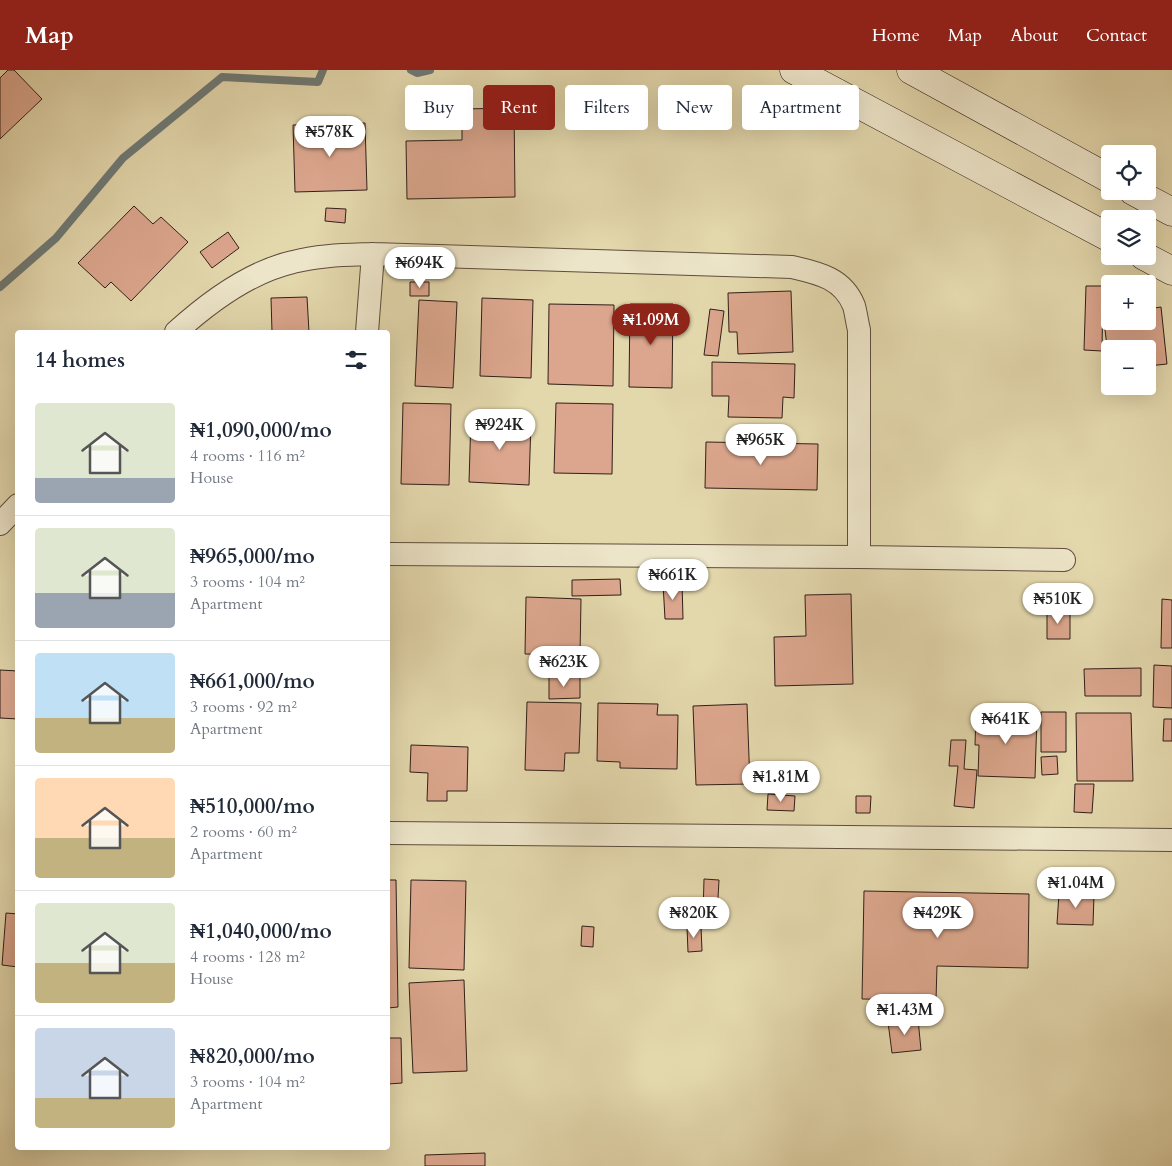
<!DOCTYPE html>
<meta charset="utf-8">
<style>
body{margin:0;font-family:Cardo,serif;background:#f6f6f7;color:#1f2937;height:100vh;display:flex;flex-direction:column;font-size:19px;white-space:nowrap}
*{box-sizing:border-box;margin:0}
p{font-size:16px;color:#747a83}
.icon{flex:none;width:28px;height:28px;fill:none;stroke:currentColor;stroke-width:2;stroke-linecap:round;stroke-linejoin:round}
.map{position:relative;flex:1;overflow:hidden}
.panel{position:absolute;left:15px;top:260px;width:375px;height:820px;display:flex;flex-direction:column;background:#fff;border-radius:5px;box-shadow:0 5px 20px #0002}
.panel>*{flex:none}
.hud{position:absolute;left:405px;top:15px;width:475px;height:45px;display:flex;gap:10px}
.controls{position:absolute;left:1101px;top:75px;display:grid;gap:10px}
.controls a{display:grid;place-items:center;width:55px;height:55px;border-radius:5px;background:#fff;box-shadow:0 5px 20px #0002;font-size:25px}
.price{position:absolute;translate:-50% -42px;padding:0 11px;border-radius:18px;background:#fff;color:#222;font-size:16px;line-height:32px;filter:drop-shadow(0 1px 2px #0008)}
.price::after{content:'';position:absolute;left:50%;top:30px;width:15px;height:11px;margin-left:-8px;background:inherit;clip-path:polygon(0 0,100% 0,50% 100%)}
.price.current{background:#8f2418;color:#fff}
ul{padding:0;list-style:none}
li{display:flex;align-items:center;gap:15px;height:125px;padding:0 20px}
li+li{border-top:1px solid #e0e1e3}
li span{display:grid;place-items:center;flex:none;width:140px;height:100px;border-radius:5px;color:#555}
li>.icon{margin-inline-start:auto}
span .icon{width:60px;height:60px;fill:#fffc;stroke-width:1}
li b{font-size:21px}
h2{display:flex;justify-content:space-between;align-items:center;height:60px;padding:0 20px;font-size:21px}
.tag{padding:0 18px;border-radius:5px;background:#fff;box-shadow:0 5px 20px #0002;font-size:18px;line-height:45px}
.tag.current{background:#8f2418;color:#fff}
header{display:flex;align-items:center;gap:30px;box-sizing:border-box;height:70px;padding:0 25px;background:#8f2418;color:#fff}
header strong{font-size:24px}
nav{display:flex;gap:28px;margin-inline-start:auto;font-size:18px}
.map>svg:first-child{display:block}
</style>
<header>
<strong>Map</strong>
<nav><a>Home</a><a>Map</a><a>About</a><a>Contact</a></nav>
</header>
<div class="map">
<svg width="1172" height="1096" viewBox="0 0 1172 1096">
<rect width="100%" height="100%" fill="#e3d7ac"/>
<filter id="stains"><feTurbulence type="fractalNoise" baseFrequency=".004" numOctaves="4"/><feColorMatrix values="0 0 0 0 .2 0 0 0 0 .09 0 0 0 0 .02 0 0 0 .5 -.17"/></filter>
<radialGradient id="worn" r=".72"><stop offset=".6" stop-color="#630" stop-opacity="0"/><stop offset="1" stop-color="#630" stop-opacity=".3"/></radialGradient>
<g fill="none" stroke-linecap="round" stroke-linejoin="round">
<!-- stream -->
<path stroke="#6f7a76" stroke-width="8" d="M411,0L417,3L430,0
M0,217L56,168L123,88L222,7L318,12L323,0"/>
</g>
<!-- building -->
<path fill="#dba68d" stroke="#311f18" d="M8,0H14L42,29L0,69V8Z
M514,38L515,127L407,129L406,71L462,70V39Z
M365,53L367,120L295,122L293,55Z
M134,136L153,154L161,147L188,172L131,231L111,212L105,218L78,193Z
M326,138L346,139L345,153L325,151Z
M228,162L239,178L212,198L200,182Z
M410,212H429V226H410Z
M1086,216H1103L1102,281L1084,280Z
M791,221L793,282L738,284L737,262H729L728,223Z
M307,227L309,262H272L271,228Z
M482,228L533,230L531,308L480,306Z
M419,230L457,232L453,318L415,316Z
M549,234L614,235L613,316L548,314Z
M630,234H673L672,318L629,317Z
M1161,237L1167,294L1148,296V279H1110V300L1103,244L1110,243V251H1148V239Z
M710,239L724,241L718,286L704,285Z
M712,292L795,294L794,328L783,327L782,348L728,347L729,326H712Z
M403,333L451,334L449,415L401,414Z
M556,333L613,334L612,404L554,403Z
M471,347L531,350L529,415L469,412Z
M706,372L818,374L817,420L705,418Z
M620,509L621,525L572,526V510Z
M682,512L683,549H665L663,513Z
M851,524L853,614L775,616L774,567L806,566L805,525Z
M526,527L581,529L580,585L525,584Z
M1162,529L1172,530V578H1161Z
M1047,541H1070V569H1047Z
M1154,595L1172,596V638L1153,637Z
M1141,598V626H1085L1084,599Z
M0,600L18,601V649L0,648Z
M580,606V628L549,629V607Z
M527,632L581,633L579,683H565L564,701L525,700Z
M598,633L658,634L657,645H678L677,699L620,698V692L597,691Z
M747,634L750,714L696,715L693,636Z
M1041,642H1066V682H1041Z
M976,643L1037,646L1035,708L978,706L979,675H975Z
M1076,643H1131L1133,711H1077Z
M1164,649H1172V671H1163Z
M951,670H966L964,699L977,700L974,738L954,736L958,696H949Z
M411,675L468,677L467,721H447V731H427L428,703L410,702Z
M1057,686L1058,704L1042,705L1041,687Z
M1075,714H1094L1092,743L1074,742Z
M768,724L795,726L794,741L767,740Z
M856,726H871L870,743H856Z
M704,809L719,810L717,846L703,845Z
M388,810H396L398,937L388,938Z
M411,810L466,811L464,900L409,898Z
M864,821L1029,824L1028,898L937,896L936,930L862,929Z
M1059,823L1094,825L1093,855L1057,854Z
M6,843L18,844V897L2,895Z
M582,856L594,857L593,877L581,876Z
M687,857H701L702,881L688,882Z
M464,910L467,1001L413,1003L409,913Z
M918,949L921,980L892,983L888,952Z
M388,968H401L402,1013L388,1014Z
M485,1083V1096H425V1085Z"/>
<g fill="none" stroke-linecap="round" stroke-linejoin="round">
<defs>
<path id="minor" d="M176,262C209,232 249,202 293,192C319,185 347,185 373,184L792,197C818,203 843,208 854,236C856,243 857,252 859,260V487
M367,262L373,184
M0,454L18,435
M388,484L859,487L1064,490
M388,763L1172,770"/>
<path id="secondary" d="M794,0L1110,168
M911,0L1110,109
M1133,121L1172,142
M1144,186L1172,201"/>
</defs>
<!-- minor casing -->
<use href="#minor" stroke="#5e4d3d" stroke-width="24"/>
<!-- secondary casing -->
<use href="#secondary" stroke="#311f18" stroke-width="29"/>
<!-- minor -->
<use href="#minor" stroke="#ede5c9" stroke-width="22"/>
<!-- secondary -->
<use href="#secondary" stroke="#ede5c9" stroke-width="28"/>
</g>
<rect width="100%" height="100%" filter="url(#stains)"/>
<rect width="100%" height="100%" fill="url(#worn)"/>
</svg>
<div class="controls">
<a><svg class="icon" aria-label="locate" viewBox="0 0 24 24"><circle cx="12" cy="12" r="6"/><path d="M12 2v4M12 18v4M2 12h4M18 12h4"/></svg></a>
<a><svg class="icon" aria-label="layers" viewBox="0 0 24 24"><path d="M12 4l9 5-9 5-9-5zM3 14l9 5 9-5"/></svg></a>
<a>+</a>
<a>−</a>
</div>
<b class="price" style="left:330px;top:88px">₦578K</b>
<b class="price" style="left:420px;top:219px">₦694K</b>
<b class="price current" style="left:651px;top:276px">₦1.09M</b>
<b class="price" style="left:500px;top:381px">₦924K</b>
<b class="price" style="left:761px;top:396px">₦965K</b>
<b class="price" style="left:673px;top:531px">₦661K</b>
<b class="price" style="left:1058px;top:555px">₦510K</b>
<b class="price" style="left:564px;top:618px">₦623K</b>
<b class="price" style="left:1006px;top:675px">₦641K</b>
<b class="price" style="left:781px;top:733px">₦1.81M</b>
<b class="price" style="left:1076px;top:839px">₦1.04M</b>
<b class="price" style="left:694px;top:869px">₦820K</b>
<b class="price" style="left:938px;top:869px">₦429K</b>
<b class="price" style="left:905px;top:966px">₦1.43M</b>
<div class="hud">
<a class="tag">Buy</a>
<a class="tag current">Rent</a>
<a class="tag">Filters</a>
<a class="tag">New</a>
<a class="tag">Apartment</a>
</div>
<section class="panel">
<h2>14 homes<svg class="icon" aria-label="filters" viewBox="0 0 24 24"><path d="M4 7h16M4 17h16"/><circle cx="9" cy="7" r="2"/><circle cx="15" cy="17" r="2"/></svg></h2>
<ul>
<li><span style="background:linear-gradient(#dfe7d0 75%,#9aa5b1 0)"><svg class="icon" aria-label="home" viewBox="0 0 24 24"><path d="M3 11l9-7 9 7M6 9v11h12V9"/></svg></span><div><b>₦1,090,000/mo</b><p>4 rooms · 116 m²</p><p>House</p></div></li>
<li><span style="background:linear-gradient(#dfe7d0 65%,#9aa5b1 0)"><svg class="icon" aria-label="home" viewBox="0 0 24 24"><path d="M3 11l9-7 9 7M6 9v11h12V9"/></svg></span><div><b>₦965,000/mo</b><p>3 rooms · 104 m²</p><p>Apartment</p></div></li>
<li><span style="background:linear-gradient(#bfe0f5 65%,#c2b280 0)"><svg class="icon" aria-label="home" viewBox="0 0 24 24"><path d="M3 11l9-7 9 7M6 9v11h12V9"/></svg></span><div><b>₦661,000/mo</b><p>3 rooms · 92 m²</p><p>Apartment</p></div></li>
<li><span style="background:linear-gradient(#ffd9b3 60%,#c2b280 0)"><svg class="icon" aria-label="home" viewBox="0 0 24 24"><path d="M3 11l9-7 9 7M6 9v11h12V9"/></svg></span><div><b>₦510,000/mo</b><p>2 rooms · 60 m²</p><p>Apartment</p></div></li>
<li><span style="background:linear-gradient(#dfe7d0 60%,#c2b280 0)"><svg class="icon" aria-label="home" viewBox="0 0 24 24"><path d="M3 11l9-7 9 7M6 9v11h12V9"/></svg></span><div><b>₦1,040,000/mo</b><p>4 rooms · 128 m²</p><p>House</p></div></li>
<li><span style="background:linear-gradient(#c9d6e8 70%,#c2b280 0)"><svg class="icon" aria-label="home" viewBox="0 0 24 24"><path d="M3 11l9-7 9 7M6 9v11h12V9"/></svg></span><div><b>₦820,000/mo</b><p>3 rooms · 104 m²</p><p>Apartment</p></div></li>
</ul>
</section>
</div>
